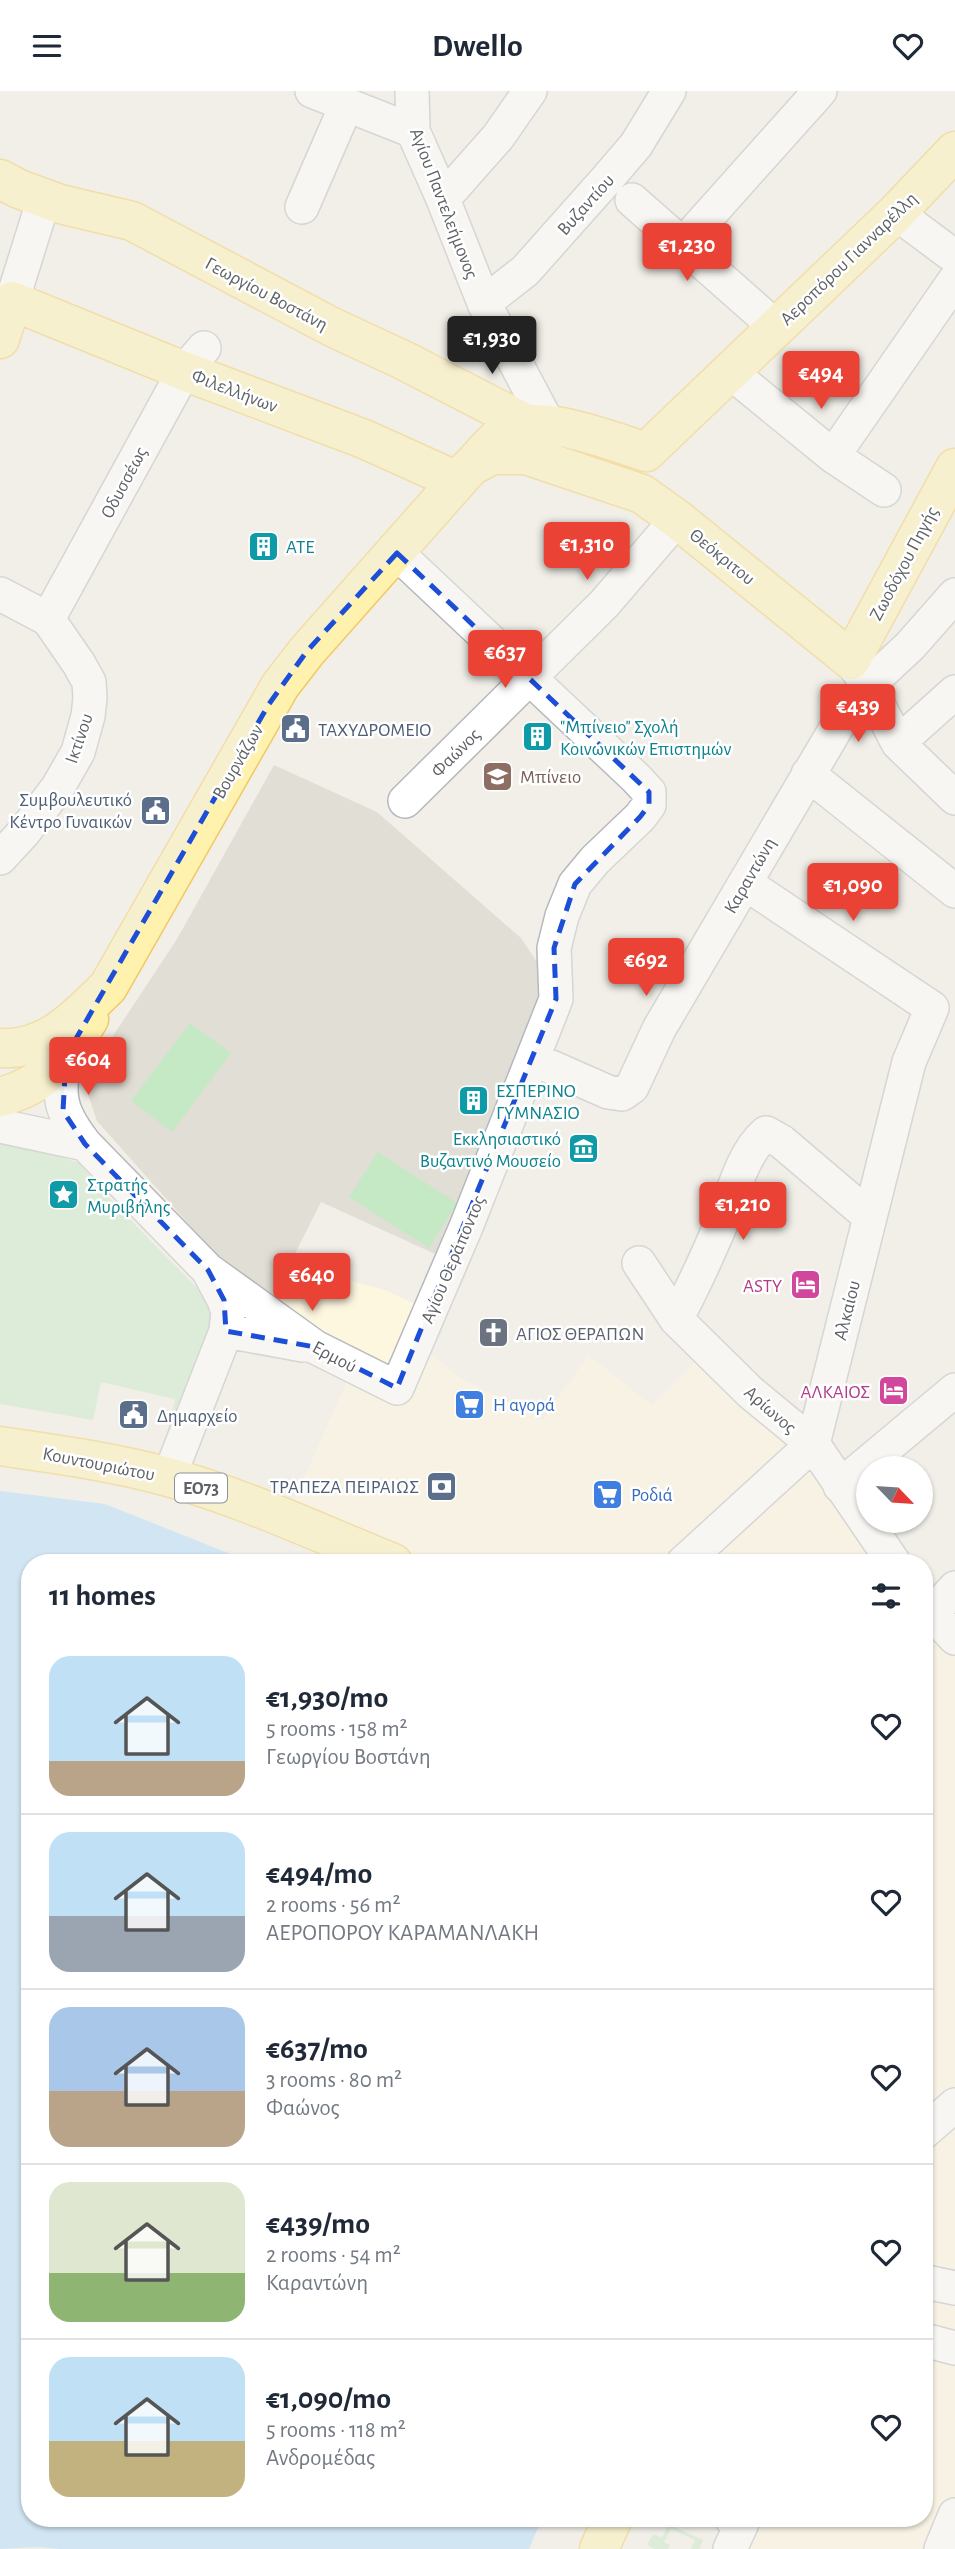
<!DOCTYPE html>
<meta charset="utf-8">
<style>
body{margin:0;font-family:"Alegreya Sans",sans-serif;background:#f6f6f7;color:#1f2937;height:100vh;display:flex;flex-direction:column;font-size:26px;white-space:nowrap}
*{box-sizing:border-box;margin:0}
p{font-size:23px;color:#747a83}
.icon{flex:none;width:38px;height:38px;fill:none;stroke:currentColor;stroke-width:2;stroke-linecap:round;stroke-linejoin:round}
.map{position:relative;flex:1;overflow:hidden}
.sheet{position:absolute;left:21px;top:1463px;width:912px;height:973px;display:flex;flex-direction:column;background:#fff;border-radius:28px;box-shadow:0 2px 5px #0004}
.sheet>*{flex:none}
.needle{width:46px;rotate:115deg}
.tools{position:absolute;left:856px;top:1365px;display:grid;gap:14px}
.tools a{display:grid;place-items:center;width:77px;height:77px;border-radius:50%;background:#fff;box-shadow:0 2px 5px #0004;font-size:35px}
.price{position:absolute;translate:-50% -60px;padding:0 16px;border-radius:7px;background:#ea4335;color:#fff;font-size:23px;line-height:46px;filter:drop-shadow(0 2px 4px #0008)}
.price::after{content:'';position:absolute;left:50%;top:42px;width:21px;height:16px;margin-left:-10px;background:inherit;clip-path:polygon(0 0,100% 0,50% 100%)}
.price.current{background:#222;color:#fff}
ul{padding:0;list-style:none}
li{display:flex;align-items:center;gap:21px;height:175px;padding:0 28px}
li+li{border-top:2px solid #e0e1e3}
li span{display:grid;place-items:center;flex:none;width:196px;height:140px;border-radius:21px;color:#555}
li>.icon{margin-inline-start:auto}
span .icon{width:84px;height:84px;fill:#fffc;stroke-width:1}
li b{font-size:30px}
h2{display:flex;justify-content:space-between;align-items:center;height:84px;padding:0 28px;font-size:30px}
header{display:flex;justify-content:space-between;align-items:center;height:91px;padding:0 28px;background:#fff;font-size:32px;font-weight:600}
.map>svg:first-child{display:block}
</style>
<header><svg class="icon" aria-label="menu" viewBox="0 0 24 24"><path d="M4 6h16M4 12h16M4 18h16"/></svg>Dwello<svg class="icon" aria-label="heart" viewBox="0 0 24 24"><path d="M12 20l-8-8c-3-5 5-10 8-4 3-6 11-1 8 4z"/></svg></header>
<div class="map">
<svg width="955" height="2458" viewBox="0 0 955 2458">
<rect width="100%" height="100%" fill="#f1efe8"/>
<!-- commercial -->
<path fill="#fef7e0" d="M309,1179L385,1199L436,1223L422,1255L457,1285L543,1329L588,1264L652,1314L702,1264L812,1364L886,1472H427L292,1414L355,1272L272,1219Z
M924,1523L955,1555V2458H716L729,2427H924Z"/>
<!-- education -->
<path fill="#e1ded6" d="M274,674L377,721L521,847L539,874L543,909L444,1167L321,1111L270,1212L218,1166L97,1030L87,1001L93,967L113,945L177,848Z"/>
<!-- green -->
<path fill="#c5e8c5" d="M190,932L231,962L172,1041L131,1010Z
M0,1051L53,1063L79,1072L108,1106L197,1197L210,1217L215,1239L165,1352L175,1308L101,1291L93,1329L0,1313Z
M378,1061L457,1112L429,1157L349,1106Z
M668,2433L703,2449L699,2458H691L695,2449L671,2438L664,2451L670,2454L668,2458H655L647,2454L653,2443L662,2447Z"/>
<!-- water -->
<path fill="#aadaff" d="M0,1400L105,1413L253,1472H30V2427H542L529,2458H60L38,2456L0,2458Z"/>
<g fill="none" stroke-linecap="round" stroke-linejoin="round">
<defs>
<path id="minor" d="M312,0L413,40
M412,0L413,40L443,108L484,212L548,333
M443,108L498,46L530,0
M632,109L777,237
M302,116L346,15
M896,122L955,166
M684,152L820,0
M12,210L44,108
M484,212L525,180L606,89L636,54L669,0
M730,281L833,365L884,399
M833,365L955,189
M0,503L48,528L79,573L89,591L90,607L88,625L78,661L58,696L24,741L0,767
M48,528L184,280L204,257
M856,577L868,594L898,652L955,707
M898,652L955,601
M808,683L955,800
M405,710L604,513L677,428
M66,965C56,1004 60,1021 85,1053L208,1179L224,1209L228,1221L226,1240L169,1386
M533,968L608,1001L622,1003L632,996L659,938L845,622L868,594L910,555L955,504
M0,1035L85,1053
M639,1172L676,1228L750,1301L813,1353L894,1472
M208,1179L315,1256L397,1297L466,1136L556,908L554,857L562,825L575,793L595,769L640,726L649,714V701L636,687L397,462
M676,1228C692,1199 705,1170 718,1140C731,1110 741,1063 766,1042L782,1051L869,1125
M226,1240L303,1254
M840,1395L955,1299
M683,1472L813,1353L909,971L932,917L745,792
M924,1514L955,1547
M924,1531L955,1497
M924,2041L955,2014
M926,2191L955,2197
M924,2249L955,2257
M730,2458L742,2432L731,2427
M941,2458L955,2424"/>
<path id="major" d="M0,88L19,98L60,113L132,130L332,236L405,270L527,333
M0,248L12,210L184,280L364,348L457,390
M477,369C489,356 501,340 519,335C549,326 615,351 646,361L896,122L955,60
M0,957C47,960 77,926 108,896L280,595L307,560L471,375L492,364H526L642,403L677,428L851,569L955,377
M0,1006C47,994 65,967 89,928
M0,1355C56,1363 113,1371 168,1386C242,1406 321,1443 393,1472
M599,2458L613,2427"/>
</defs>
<!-- minor casing -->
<use href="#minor" stroke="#b5b8bc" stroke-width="36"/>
<!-- major casing -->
<use href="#major" stroke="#f2c960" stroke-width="41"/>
<!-- minor -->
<use href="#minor" stroke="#fff" stroke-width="33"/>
<!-- major -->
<use href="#major" stroke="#fff2af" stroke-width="38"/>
</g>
<!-- marked area -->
<path d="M0 0H955V2458H0ZM397,462L649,701V714L640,726L575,793L554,857L556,908L397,1297L315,1256L226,1240L224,1209L208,1179L85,1053L63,1020L66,965L269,613L307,560Z" fill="#f1efe8" fill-opacity=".55" fill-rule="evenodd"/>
<path fill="none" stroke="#1d4ed8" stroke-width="5" stroke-dasharray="14 9" stroke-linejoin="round" d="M397,462L649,701V714L640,726L575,793L554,857L556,908L397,1297L315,1256L226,1240L224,1209L208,1179L85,1053L63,1020L66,965L269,613L307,560Z"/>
<!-- icons -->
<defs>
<symbol id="building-square" viewBox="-11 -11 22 22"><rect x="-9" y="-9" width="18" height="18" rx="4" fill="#0f9aa8" stroke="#fff"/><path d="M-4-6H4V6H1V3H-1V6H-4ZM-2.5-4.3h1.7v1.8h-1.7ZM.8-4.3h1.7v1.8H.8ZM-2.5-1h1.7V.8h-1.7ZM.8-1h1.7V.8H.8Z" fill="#fff"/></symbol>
<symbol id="civic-square" viewBox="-11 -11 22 22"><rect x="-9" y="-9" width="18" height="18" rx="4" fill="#5c6f8a" stroke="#fff"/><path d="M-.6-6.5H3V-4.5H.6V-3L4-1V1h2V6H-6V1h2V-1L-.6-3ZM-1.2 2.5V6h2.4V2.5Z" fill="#fff"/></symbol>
<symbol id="school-square" viewBox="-11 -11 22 22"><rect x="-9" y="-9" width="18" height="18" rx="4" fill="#8d6e63" stroke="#fff"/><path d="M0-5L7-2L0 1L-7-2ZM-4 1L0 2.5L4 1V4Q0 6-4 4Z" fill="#fff"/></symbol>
<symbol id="museum-square" viewBox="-11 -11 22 22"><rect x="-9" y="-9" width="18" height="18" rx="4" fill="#0f9aa8" stroke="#fff"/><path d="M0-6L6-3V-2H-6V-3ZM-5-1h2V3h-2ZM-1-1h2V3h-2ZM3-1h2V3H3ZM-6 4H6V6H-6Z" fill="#fff"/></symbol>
<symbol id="sight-square" viewBox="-11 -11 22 22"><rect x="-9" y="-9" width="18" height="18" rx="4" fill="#0f9aa8" stroke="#fff"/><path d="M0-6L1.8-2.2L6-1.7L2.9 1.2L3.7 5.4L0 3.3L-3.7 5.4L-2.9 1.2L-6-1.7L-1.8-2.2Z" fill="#fff"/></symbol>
<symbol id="hotel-square" viewBox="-11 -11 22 22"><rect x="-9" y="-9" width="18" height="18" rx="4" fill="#d1479c" stroke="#fff"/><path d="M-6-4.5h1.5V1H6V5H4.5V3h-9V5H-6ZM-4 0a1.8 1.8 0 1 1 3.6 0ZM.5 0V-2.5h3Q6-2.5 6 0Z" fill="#fff"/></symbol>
<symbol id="church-square" viewBox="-11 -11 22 22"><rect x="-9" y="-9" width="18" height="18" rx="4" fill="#6b7280" stroke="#fff"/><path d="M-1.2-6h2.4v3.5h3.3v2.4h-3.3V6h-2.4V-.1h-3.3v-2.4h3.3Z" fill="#fff"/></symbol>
<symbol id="supermarket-square" viewBox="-11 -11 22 22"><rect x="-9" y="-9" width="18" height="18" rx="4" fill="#3f7fe0" stroke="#fff"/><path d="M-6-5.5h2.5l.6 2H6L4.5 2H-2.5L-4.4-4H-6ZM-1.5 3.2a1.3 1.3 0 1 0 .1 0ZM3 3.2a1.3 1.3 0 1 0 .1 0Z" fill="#fff"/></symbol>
<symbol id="bank-square" viewBox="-11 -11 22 22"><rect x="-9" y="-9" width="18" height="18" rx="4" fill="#5c6f8a" stroke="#fff"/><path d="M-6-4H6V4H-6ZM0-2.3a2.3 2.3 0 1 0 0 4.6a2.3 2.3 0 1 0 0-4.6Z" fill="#fff"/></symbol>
</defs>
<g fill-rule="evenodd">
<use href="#building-square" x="246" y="438" width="35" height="35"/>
<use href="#civic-square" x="278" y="620" width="35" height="35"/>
<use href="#building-square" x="520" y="628" width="35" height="35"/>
<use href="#school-square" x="480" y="668" width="35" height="35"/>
<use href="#civic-square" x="138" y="702" width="35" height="35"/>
<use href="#building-square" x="456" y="992" width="35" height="35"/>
<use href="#museum-square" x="566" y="1040" width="35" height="35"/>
<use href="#sight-square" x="46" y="1086" width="35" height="35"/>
<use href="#hotel-square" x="788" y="1176" width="35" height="35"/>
<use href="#church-square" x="476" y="1224" width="35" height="35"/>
<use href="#hotel-square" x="876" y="1282" width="35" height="35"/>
<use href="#supermarket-square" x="452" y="1296" width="35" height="35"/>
<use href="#civic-square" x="116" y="1306" width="35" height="35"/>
<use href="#bank-square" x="424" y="1378" width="35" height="35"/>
<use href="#supermarket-square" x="590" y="1386" width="35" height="35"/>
</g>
<g text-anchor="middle" stroke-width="5" stroke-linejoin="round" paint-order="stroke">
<!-- shield labels -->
<rect fill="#fff" stroke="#8f9295" stroke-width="2" x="175" y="1382.5" width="52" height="29" rx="5"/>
<g font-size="18" font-weight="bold" fill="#5f6368">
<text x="201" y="1403">ΕΟ73</text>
</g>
<!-- street labels -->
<g font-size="19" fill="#5f6368" stroke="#fff">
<text transform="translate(445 112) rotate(69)" y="7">Αγίου Παντελεήμονος</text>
<text transform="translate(585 113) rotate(-48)" y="7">Βυζαντίου</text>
<text transform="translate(848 167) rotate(-44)" y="7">Αεροπόρου Γιανναρέλλη</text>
<text transform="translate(267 202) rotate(28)" y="7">Γεωργίου Βοστάνη</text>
<text transform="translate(235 299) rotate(21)" y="7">Φιλελλήνων</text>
<text transform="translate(123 391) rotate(-62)" y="7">Οδυσσέως</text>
<text transform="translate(723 465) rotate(39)" y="7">Θεόκριτου</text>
<text transform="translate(903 472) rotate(-62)" y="7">Ζωοδόχου Πηγής</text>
<text transform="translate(78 647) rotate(-71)" y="7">Ικτίνου</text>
<text transform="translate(455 661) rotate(-45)" y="7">Φαώνος</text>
<text transform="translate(237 670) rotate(-60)" y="7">Βουρνάζων</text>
<text transform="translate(749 784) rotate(-60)" y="7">Καραντώνη</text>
<text transform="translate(452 1168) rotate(-67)" y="7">Αγίου Θεράποντος</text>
<text transform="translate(846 1219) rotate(-76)" y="7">Αλκαίου</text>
<text transform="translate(335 1265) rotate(28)" y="7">Ερμού</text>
<text transform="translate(771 1318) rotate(41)" y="7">Αρίωνος</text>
<text transform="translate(99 1372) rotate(11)" y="7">Κουντουριώτου</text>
</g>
<!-- culture labels -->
<g font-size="19" fill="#0d838f" stroke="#fff" text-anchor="start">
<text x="286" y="462">ΑΤΕ</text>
<text x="560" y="642">"Μπίνειο" Σχολή<tspan x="560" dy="22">Κοινωνικών Επιστημών</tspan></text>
<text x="496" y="1006">ΕΣΠΕΡΙΝΟ<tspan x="496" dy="22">ΓΥΜΝΑΣΙΟ</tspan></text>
<text x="561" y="1054" text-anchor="end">Εκκλησιαστικό<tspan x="561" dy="22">Βυζαντινό Μουσείο</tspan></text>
<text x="87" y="1100">Στρατής<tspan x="87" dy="22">Μυριβήλης</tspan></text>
</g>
<!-- service labels -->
<g font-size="19" fill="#4e5e75" stroke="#fff" text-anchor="start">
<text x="318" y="645">ΤΑΧΥΔΡΟΜΕΙΟ</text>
<text x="132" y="715" text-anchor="end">Συμβουλευτικό<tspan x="132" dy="22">Κέντρο Γυναικών</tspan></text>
<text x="157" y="1331">Δημαρχείο</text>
<text x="419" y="1402" text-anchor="end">ΤΡΑΠΕΖΑ ΠΕΙΡΑΙΩΣ</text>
</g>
<!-- education labels -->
<g font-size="19" fill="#785e54" stroke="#fff" text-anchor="start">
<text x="520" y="692">Μπίνειο</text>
</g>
<!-- hotel labels -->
<g font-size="19" fill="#b23c85" stroke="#fff" text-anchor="end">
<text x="782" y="1201">ASTY</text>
<text x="870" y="1307">ΑΛΚΑΙΟΣ</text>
</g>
<!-- worship labels -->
<g font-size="19" fill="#5b616d" stroke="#fff" text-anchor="start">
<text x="516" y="1249">ΑΓΙΟΣ ΘΕΡΑΠΩΝ</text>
</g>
<!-- shop labels -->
<g font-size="19" fill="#366cbe" stroke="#fff" text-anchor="start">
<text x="493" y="1320">Η αγορά</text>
<text x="631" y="1410">Ροδιά</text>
</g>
</g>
</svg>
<div class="tools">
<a><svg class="needle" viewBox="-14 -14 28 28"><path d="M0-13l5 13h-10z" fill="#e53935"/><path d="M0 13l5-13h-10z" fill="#747a83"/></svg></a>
</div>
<b class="price" style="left:687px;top:192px">€1,230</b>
<b class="price current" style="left:492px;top:285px">€1,930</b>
<b class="price" style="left:821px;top:320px">€494</b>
<b class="price" style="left:587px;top:491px">€1,310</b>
<b class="price" style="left:505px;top:599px">€637</b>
<b class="price" style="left:858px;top:653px">€439</b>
<b class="price" style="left:853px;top:832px">€1,090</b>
<b class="price" style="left:646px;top:907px">€692</b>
<b class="price" style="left:88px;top:1006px">€604</b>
<b class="price" style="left:743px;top:1151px">€1,210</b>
<b class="price" style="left:312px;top:1222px">€640</b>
<section class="sheet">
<h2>11 homes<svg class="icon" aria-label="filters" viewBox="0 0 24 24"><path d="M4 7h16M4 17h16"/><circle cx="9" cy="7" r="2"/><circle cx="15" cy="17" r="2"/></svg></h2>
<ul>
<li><span style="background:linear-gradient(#bfe0f5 75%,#b9a48a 0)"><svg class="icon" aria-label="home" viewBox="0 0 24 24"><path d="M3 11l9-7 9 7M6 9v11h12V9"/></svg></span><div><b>€1,930/mo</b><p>5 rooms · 158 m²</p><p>Γεωργίου Βοστάνη</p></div><svg class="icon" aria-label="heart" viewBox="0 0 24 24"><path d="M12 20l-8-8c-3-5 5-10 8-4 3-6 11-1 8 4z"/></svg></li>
<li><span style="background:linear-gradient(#bfe0f5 60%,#9aa5b1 0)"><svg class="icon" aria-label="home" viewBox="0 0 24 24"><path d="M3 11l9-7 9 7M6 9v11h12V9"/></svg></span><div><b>€494/mo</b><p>2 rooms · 56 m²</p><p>ΑΕΡΟΠΟΡΟΥ ΚΑΡΑΜΑΝΛΑΚΗ</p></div><svg class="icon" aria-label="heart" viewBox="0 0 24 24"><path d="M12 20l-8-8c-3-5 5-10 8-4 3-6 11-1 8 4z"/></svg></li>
<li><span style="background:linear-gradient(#a9c7e8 60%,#b9a48a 0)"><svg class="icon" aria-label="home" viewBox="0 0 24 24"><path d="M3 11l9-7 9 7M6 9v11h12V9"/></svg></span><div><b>€637/mo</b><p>3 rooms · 80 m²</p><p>Φαώνος</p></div><svg class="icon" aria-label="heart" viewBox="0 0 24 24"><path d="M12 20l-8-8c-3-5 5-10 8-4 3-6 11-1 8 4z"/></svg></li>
<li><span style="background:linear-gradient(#dfe7d0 65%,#8fb573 0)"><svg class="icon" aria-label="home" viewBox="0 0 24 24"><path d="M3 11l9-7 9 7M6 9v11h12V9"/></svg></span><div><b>€439/mo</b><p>2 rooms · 54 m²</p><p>Καραντώνη</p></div><svg class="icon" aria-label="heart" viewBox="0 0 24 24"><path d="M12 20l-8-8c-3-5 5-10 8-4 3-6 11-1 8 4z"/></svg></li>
<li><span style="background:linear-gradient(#bfe0f5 60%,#c2b280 0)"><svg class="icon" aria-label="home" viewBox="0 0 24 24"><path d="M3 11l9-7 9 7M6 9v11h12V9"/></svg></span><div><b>€1,090/mo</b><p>5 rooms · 118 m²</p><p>Ανδρομέδας</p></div><svg class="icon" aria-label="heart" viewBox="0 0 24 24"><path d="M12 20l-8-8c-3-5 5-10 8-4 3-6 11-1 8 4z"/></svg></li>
</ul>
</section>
</div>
